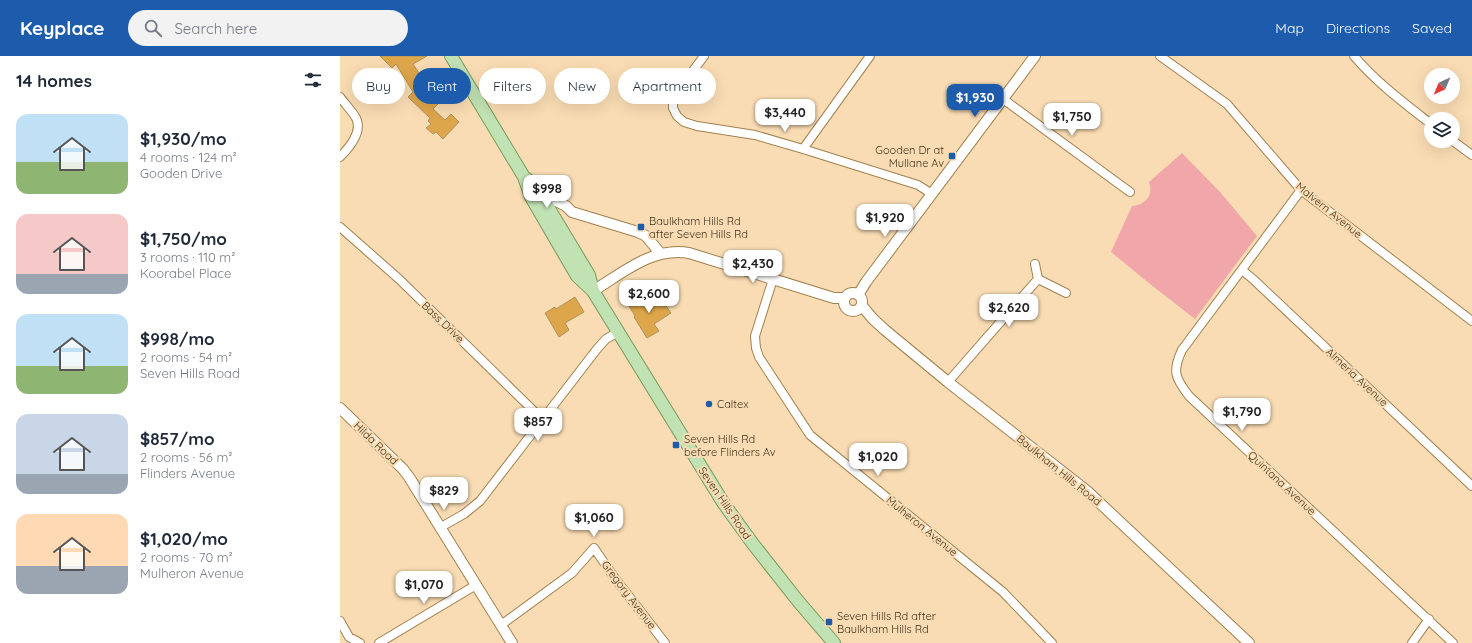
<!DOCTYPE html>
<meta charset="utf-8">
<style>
body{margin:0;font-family:Quicksand,sans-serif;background:#f2f2f3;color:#1f2937;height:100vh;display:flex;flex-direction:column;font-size:15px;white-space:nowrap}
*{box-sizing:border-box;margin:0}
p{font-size:13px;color:#747a83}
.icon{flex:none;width:22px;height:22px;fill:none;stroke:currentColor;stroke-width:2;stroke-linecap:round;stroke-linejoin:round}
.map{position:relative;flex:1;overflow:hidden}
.side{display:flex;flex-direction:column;background:#fff;width:340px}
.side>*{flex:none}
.banner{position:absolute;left:12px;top:12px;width:380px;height:36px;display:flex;gap:8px}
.needle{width:26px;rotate:224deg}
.buttons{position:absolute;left:1084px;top:12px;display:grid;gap:8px}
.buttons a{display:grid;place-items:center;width:36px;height:36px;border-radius:50%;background:#fff;box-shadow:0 4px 16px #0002;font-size:20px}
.price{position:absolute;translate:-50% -34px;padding:0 9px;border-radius:8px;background:#fff;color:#222;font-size:13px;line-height:26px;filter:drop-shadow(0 1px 2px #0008)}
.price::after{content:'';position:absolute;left:50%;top:24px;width:12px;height:9px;margin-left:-6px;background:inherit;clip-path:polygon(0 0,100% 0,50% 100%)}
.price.active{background:#1d5bac;color:#fff}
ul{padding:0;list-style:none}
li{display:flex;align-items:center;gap:12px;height:100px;padding:0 16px}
li span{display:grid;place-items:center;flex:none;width:112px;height:80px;border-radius:12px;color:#555}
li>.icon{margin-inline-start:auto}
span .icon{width:48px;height:48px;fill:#fffc;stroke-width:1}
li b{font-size:17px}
h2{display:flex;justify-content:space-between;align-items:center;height:48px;padding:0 16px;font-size:17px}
.pill{padding:0 14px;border-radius:18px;background:#fff;box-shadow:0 4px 16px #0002;font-size:14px;line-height:36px}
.pill.active{background:#1d5bac;color:#fff}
header{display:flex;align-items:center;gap:24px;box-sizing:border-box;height:56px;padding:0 20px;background:#1d5bac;color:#fff}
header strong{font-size:19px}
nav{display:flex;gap:22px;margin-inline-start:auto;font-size:14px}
.search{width:280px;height:36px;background:#f2f2f3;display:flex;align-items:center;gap:10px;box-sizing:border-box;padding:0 14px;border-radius:22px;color:#747a83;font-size:15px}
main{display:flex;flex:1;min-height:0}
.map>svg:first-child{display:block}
</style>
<header>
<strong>Keyplace</strong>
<div class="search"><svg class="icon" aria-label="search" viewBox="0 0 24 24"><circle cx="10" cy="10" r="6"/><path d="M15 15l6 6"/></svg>Search here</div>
<nav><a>Map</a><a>Directions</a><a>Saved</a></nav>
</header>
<main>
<section class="side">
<h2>14 homes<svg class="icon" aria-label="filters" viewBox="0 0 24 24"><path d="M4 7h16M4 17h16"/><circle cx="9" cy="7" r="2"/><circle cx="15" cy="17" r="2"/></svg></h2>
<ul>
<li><span style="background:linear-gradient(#bfe0f5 60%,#8fb573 0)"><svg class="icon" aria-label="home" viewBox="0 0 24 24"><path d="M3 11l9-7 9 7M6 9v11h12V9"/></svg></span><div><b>$1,930/mo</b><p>4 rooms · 124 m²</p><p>Gooden Drive</p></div></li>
<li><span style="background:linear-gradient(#f6c9c9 75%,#9aa5b1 0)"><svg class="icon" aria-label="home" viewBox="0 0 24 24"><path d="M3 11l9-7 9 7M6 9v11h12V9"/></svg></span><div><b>$1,750/mo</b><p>3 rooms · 110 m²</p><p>Koorabel Place</p></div></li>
<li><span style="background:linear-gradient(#bfe0f5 65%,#8fb573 0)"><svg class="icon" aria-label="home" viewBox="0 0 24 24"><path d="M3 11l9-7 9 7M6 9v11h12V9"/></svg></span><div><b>$998/mo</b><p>2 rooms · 54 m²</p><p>Seven Hills Road</p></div></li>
<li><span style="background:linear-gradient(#c9d6e8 75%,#9aa5b1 0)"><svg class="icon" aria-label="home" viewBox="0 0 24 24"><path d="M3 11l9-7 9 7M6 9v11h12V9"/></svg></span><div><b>$857/mo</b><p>2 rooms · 56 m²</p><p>Flinders Avenue</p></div></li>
<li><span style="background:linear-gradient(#ffd9b3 65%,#9aa5b1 0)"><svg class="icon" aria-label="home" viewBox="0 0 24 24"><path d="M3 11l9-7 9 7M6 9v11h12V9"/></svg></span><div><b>$1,020/mo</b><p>2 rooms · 70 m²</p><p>Mulheron Avenue</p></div></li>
</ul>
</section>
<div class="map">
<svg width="1132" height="587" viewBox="0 0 1132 587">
<rect width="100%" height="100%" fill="#f9dcb3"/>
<!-- green -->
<path fill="#f1a7aa" d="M842,97L880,136L917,180L855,263L810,228L771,196L792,150C805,149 814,140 809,126Z"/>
<!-- building -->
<path fill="#dea64a" stroke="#b2905e" d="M40,0H87L73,8L81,20L73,25L87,39L89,38L90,40L96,34L104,42L93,53L105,64L111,58L119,66L103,83L96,76L93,78L86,72L91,68L88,65L90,62L68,41L73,36L56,8L52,12Z
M315,240L318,244L321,243L331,257L314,268L319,275L307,282L294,261L295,260L289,250L300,243L303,247Z
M235,241L244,256L225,267L229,274L219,281L205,257L215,251L216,253Z"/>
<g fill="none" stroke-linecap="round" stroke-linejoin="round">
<defs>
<path id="minor" d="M364,0L338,35L333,45V52L337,60L344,66L357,70L415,79L463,93L578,129L592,138
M820,0L887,48L961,134L1132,265
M1014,0C1036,26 1064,47 1091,68
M0,41C5,48 12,55 16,62C23,76 9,92 0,101
M663,43L790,136
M1113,85L1132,99
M463,93L530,0
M961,134L842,294C832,315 835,322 849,340L1113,587
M0,171L59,223L203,364
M902,214L914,224L1132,430
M433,223L415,280L416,292L419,301L470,379L663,536L712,587
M698,223L726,237
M608,326L698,223L695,208
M101,471L124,458L140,445L257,293L266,283L278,276
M0,565L9,581L20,587
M161,569L232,517L254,492L274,521L325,587
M39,587L136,529
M1072,587L1089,563"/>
<path id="tertiary" d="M199,136L226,150L232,156L298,176L306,180L320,197
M253,235C284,216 312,191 349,197L494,242H505
M504 246a9 9 0 1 1 18 0a9 9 0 1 1-18 0Z
M518,239L526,226L695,0
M522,250L533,263L545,274L608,326L747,435L909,587
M0,352L63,413L69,421L172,587"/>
<path id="primary" d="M111,0L184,121L191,141L237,220L253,235L384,448L413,488L458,545L494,587
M187,123L199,136L249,219L253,235"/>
</defs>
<!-- minor casing -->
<use href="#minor" stroke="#a1804e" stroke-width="10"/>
<!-- tertiary casing -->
<use href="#tertiary" stroke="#a1804e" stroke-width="12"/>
<!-- primary casing -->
<use href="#primary" stroke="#78985d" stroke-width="14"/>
<!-- minor -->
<use href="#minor" stroke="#fff" stroke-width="8"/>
<!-- tertiary -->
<use href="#tertiary" stroke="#fff" stroke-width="10"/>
<!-- primary -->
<use href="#primary" stroke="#c1e2b3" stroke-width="12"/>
</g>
<!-- markers -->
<g fill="#1d5bac" stroke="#f9dcb3" stroke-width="1.5">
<rect x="608" y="96" width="8" height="8" rx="2"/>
<rect x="297" y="167" width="8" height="8" rx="2"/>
<circle cx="369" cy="348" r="4"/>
<rect x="332" y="385" width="8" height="8" rx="2"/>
<rect x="485" y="562" width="8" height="8" rx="2"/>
</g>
<g text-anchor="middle" stroke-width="4" stroke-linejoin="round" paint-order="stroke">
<!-- poi labels -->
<g font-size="11" fill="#3f311c" stroke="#f9dcb3" text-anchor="start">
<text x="604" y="98" text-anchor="end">Gooden Dr at<tspan x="604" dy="13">Mullane Av</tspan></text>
<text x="309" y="169">Baulkham Hills Rd<tspan x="309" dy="13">after Seven Hills Rd</tspan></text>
<text x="377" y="352">Caltex</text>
<text x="344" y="387">Seven Hills Rd<tspan x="344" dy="13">before Flinders Av</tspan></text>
<text x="497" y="564">Seven Hills Rd after<tspan x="497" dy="13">Baulkham Hills Rd</tspan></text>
</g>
<!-- street labels -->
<g font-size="11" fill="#3f311c" stroke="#f9dcb3">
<text transform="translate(989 154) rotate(39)" y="4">Malvern Avenue</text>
<text transform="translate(103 266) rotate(44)" y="4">Bass Drive</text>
<text transform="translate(1017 321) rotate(43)" y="4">Almeria Avenue</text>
<text transform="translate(36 387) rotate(44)" y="4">Hilda Road</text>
<text transform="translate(719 414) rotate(39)" y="4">Baulkham Hills Road</text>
<text transform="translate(942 427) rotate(43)" y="4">Quintana Avenue</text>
<text transform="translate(385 447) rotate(56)" y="4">Seven Hills Road</text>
<text transform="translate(582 470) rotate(39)" y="4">Mulheron Avenue</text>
<text transform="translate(289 539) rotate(53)" y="4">Gregory Avenue</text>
</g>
</g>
</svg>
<div class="buttons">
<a><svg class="needle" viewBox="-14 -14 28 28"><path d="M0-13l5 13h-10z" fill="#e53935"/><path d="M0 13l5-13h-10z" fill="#747a83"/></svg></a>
<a><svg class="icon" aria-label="layers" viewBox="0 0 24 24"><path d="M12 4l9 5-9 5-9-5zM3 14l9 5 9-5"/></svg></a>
</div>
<b class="price active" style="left:635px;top:62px">$1,930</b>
<b class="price" style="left:445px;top:77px">$3,440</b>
<b class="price" style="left:732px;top:81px">$1,750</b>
<b class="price" style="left:207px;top:153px">$998</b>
<b class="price" style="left:545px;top:182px">$1,920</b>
<b class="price" style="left:413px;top:228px">$2,430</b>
<b class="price" style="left:309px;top:258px">$2,600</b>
<b class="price" style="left:669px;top:272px">$2,620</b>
<b class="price" style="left:902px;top:376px">$1,790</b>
<b class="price" style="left:198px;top:386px">$857</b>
<b class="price" style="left:538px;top:421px">$1,020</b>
<b class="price" style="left:104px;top:455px">$829</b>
<b class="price" style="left:254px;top:482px">$1,060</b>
<b class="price" style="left:84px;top:549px">$1,070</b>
<div class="banner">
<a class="pill">Buy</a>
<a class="pill active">Rent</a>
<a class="pill">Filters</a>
<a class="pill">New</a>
<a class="pill">Apartment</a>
</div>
</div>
</main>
